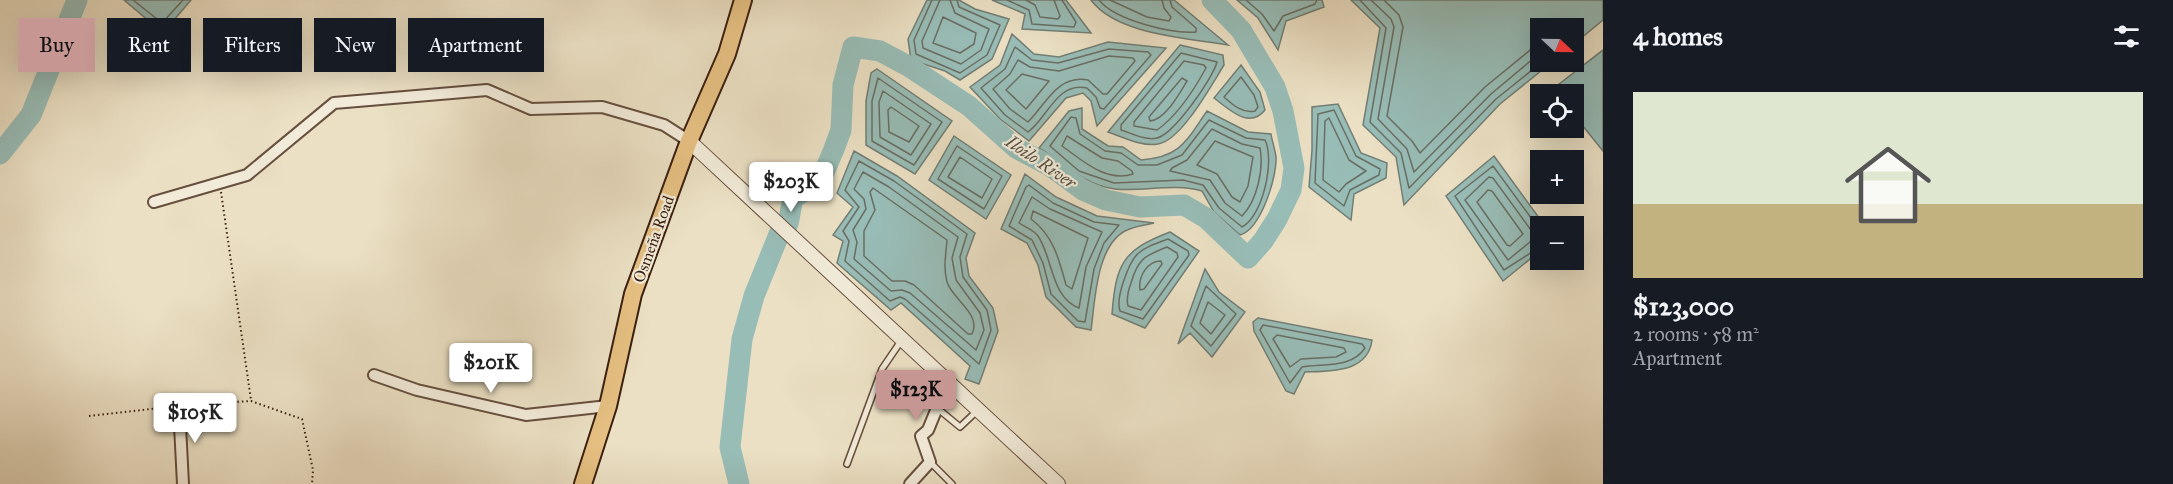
<!DOCTYPE html>
<meta charset="utf-8">
<style>
body{margin:0;font-family:"IM FELL Great Primer",serif;background:#20242c;color:#f1f3f6;height:100vh;display:flex;flex-direction:column;font-size:22px;white-space:nowrap}
*{box-sizing:border-box;margin:0}
p{font-size:20px;color:#9ea1a6}
.icon{flex:none;width:33px;height:33px;fill:none;stroke:currentColor;stroke-width:2;stroke-linecap:round;stroke-linejoin:round}
.map{position:relative;flex:1;overflow:hidden}
.details{display:flex;flex-direction:column;background:#171b24;width:570px}
.details>*{flex:none}
.guide{position:absolute;left:18px;top:18px;width:570px;height:54px;display:flex;gap:12px}
.needle{width:39px;rotate:112deg}
.buttons{position:absolute;left:1530px;top:18px;display:grid;gap:12px}
.buttons a{display:grid;place-items:center;width:54px;height:54px;border-radius:0px;background:#171b24;box-shadow:0 6px 24px #0002;font-size:30px}
.price{position:absolute;translate:-50% -51px;padding:0 14px;border-radius:6px;background:#fff;color:#222;font-size:20px;line-height:39px;filter:drop-shadow(0 2px 3px #0008)}
.price::after{content:'';position:absolute;left:50%;top:36px;width:18px;height:14px;margin-left:-9px;background:inherit;clip-path:polygon(0 0,100% 0,50% 100%)}
.price.current{background:#c59692;color:#111}
ul{padding:0;list-style:none}
li{display:grid;align-content:center;gap:12px;height:318px;padding:0 30px}
li+li{border-top:2px solid #363941}
li span{display:grid;place-items:center;height:186px;border-radius:0px;color:#555}
li>.icon{margin-inline-start:auto}
span .icon{width:108px;height:108px;fill:#fffc;stroke-width:1}
li b{font-size:26px}
h2{display:flex;justify-content:space-between;align-items:center;height:72px;padding:0 30px;font-size:26px}
.pill{padding:0 21px;border-radius:0px;background:#171b24;box-shadow:0 6px 24px #0002;font-size:21px;line-height:54px}
.pill.current{background:#c59692;color:#111}
main{display:flex;flex:1;min-height:0}
.map>svg:first-child{display:block}
</style>
<main>
<div class="map">
<svg width="1603" height="484" viewBox="0 0 1603 484">
<rect width="100%" height="100%" fill="#ebe0c4"/>
<filter id="stains"><feTurbulence type="fractalNoise" baseFrequency=".00333" numOctaves="4"/><feColorMatrix values="0 0 0 0 .2 0 0 0 0 .09 0 0 0 0 .02 0 0 0 .5 -.17"/></filter>
<radialGradient id="worn" r=".72"><stop offset=".6" stop-color="#630" stop-opacity="0"/><stop offset="1" stop-color="#630" stop-opacity=".3"/></radialGradient>
<!-- water -->
<path fill="#98bdb7" stroke="#727e75" stroke-width="1.5" d="M124,0H191L163,33Z
M927,0H959L975,9L1009,19L992,59L960,80L945,71L911,60L908,39Z
M992,0H1066L1091,33L1022,29L1025,14Z
M1091,0H1174L1228,45C1188,38 1117,35 1091,0Z
M1237,0H1322L1324,7L1286,21L1278,50L1258,18Z
M1351,0H1603V20L1574,44V28H1540V62H1552L1500,104L1404,205L1396,157L1363,125L1380,28Z
M1012,34L1034,54L1059,57L1108,42L1166,48L1097,126L1091,101L1083,93L1066,98L1029,141L1000,119L970,87L1000,65Z
M1180,45L1223,55L1224,65C1212,84 1181,141 1158,144C1142,147 1123,137 1108,132Z
M1603,50V151L1574,115V94H1553L1550,91Z
M1241,65L1260,92L1265,110C1249,130 1229,109 1214,98Z
M877,69L952,121L915,174L866,145V101L871,73Z
M1338,104L1361,153L1387,163L1386,178L1354,194L1351,220L1309,187L1312,150V107Z
M1082,108V129L1108,146L1123,147L1141,160C1181,157 1186,141 1207,111L1248,132L1271,134C1272,141 1275,149 1276,157C1277,177 1261,229 1240,235L1214,212L1202,191C1173,183 1144,192 1115,189C1084,185 1064,163 1039,148L1069,111Z
M954,136L1011,175L986,219L929,180Z
M854,151L897,176L975,233L966,258L969,276L993,308L998,331L979,384L965,379L970,366L901,303L891,310L837,263L843,241L833,235L853,207L837,193Z
M1494,156L1545,226H1540V251L1503,281L1446,196Z
M1025,174L1056,197L1097,216L1154,223C1146,225 1135,226 1127,230C1096,244 1095,302 1091,330L1076,327L1046,297L1038,265L1027,243L1001,229Z
M1170,232L1199,251L1145,328L1112,314C1116,263 1123,250 1170,232Z
M1205,269L1219,292L1245,312L1212,357L1190,333L1178,344Z
M1258,318L1372,340C1368,373 1330,371 1305,372L1294,394L1286,391L1254,331L1253,322Z"/>
<g fill="none" stroke-linecap="round" stroke-linejoin="round">
<!-- shore -->
<path stroke="#696e64" stroke-width="1.5" d="M133,0L162,23L183,0
M932,0L914,40L916,54L960,73L987,55L1000,25L959,7L957,0
M940,0L922,41L923,48L961,64L981,50L989,29L955,13L950,0
M1007,0L1029,10L1032,24L1074,27L1076,22L1062,0
M1026,0L1035,5L1040,17L1058,19L1060,16L1054,0
M1099,0C1115,20 1171,34 1196,32V28L1172,7L1170,0
M1110,0L1147,17L1169,21L1171,17L1164,8L1162,0
M1246,0L1262,14L1274,31L1283,16L1315,4L1317,0
M1360,0L1386,28L1370,122L1401,153L1409,188L1496,99L1542,62
M1371,0L1391,19L1394,27L1378,119L1407,149L1414,172L1491,94L1540,53
M1384,0L1399,15L1403,27L1387,116L1412,141L1420,153L1485,87L1540,42
M943,17L976,33L974,44L960,53L933,43Z
M1015,47L1032,60L1058,63L1109,49L1148,52L1151,55L1104,109L1100,108L1096,97L1087,88C1057,81 1047,119 1028,132L1005,115L981,88L1005,69Z
M1181,53L1217,62C1213,78 1174,134 1157,138C1146,141 1131,133 1121,130V125Z
M1109,56L1133,58L1135,61L1107,94H1103L1088,80C1058,74 1046,104 1028,122L1010,109L993,89L1010,74L1018,60L1030,67L1059,71Z
M1184,61L1204,65L1206,68C1194,90 1177,116 1157,130L1134,126V122Z
M1022,74L1049,81L1026,109L1006,90Z
M1241,77L1254,95L1258,107L1255,111C1243,114 1233,105 1224,97Z
M878,78L942,122L914,165L872,141V101Z
M1182,78L1187,81C1180,93 1165,120 1150,121L1149,117Z
M883,91L931,124L911,155L880,137L879,102Z
M891,107L919,126L909,142L889,132L888,110Z
M1334,110L1356,156L1380,169L1379,175L1350,190L1344,206L1315,183L1318,114Z
M1071,117L1076,118L1080,134L1105,151L1121,153L1138,165H1157L1182,155L1209,120L1246,138L1265,140C1275,160 1263,216 1242,227L1219,208L1203,185L1183,180L1114,183L1079,171L1050,146Z
M1329,118L1349,160L1366,171L1346,184L1339,192L1323,180L1325,121Z
M1212,129L1242,144L1260,148C1264,169 1257,201 1242,216L1225,203L1210,180L1170,171L1172,168L1187,160Z
M1067,136L1102,158L1118,161L1132,171L1133,174C1106,183 1082,160 1062,146Z
M1215,141L1253,157L1248,186L1240,202L1232,197L1217,174L1197,165Z
M957,146L1002,176L984,209L938,179Z
M960,157L992,179L982,198L948,177Z
M859,161L894,181L967,234L960,257L963,277L987,310L991,330L979,364L905,299L900,297L890,301L845,261L849,241L843,231L859,207L845,190Z
M863,172L889,187L958,237L952,258L956,280L980,313L984,330L976,350L910,293L902,290L891,291L854,259L857,242L853,230L866,209L864,199L854,189Z
M1489,177L1493,178L1536,237L1508,260L1465,200Z
M1029,185L1053,203L1094,222L1119,225L1104,243L1094,269L1085,322L1078,321L1051,294L1043,263L1032,240L1009,226L1026,187Z
M873,188L947,240C946,255 943,266 947,282C952,299 982,314 972,334H968L914,285L905,281H892L864,256V231L875,210L870,192Z
M1488,190L1492,191L1523,234L1510,246L1507,245L1477,202Z
M1032,197L1050,209L1102,232L1086,267L1079,308C1051,298 1053,258 1038,236C1034,230 1025,227 1019,223Z
M1033,211L1088,238L1072,289L1066,285C1059,259 1053,235 1031,219Z
M1540,230L1493,166L1455,196L1504,270L1540,247
M1168,239L1188,251L1189,255L1143,319L1120,311C1117,302 1120,292 1123,283C1133,252 1138,250 1168,239Z
M1167,247L1177,253L1178,257L1141,310L1128,306C1126,298 1128,291 1131,283C1138,259 1144,256 1167,247Z
M1161,261L1162,264L1144,289L1140,290C1138,277 1147,261 1161,261Z
M1206,286L1236,314L1211,346L1191,326Z
M1208,302L1225,315L1211,334L1200,323Z
M1263,325L1362,344L1365,348C1351,369 1323,363 1302,367L1290,383L1260,330Z
M1277,335L1344,348L1346,352L1336,357L1301,359L1290,367L1273,339Z"/>
<!-- river -->
<path stroke="#98bdb7" stroke-width="21" d="M0,154L31,115L77,0
M788,224L793,198L820,182L834,149L841,130L843,85L853,47L880,51L908,66L969,106L1016,148L1050,166L1083,190L1106,200L1140,207L1184,205L1206,218L1248,258L1263,241L1277,219L1291,190L1294,168L1283,111L1275,87L1241,30L1212,0
M739,484L730,447L742,339L754,296L780,232"/>
<defs>
<path id="service" d="M937,408L960,427L978,410
M930,462L952,484
M847,464L882,369L901,341"/>
<path id="minor" d="M154,202L247,175L334,103L487,90L531,109L602,107L664,125L689,141
M374,375L417,390L526,415L608,406
M179,406L183,484
M910,484L930,462L921,436L928,430L937,408L954,388"/>
<path id="tertiary" d="M689,141L1058,484"/>
<path id="primary" d="M583,484L608,406L633,294L689,141L727,54L743,0"/>
</defs>
<!-- service casing -->
<use href="#service" stroke="#664f3e" stroke-width="8"/>
<!-- minor casing -->
<use href="#minor" stroke="#664f3e" stroke-width="14"/>
<!-- tertiary casing -->
<use href="#tertiary" stroke="#664f3e" stroke-width="16"/>
<!-- primary casing -->
<use href="#primary" stroke="#3a1f11" stroke-width="20"/>
<!-- path -->
<path stroke="#3a1f11" stroke-width="2" stroke-dasharray="1.5 3" stroke-linecap="butt" d="M221,192L251,400
M188,405L251,401L302,419L313,470L312,484
M89,416L168,407"/>
<!-- service -->
<use href="#service" stroke="#f2ebd9" stroke-width="5"/>
<!-- minor -->
<use href="#minor" stroke="#f2ebd9" stroke-width="10"/>
<!-- tertiary -->
<use href="#tertiary" stroke="#f2ebd9" stroke-width="14"/>
<!-- primary -->
<use href="#primary" stroke="#e6c082" stroke-width="16"/>
</g>
<g text-anchor="middle" stroke-width="4.5" stroke-linejoin="round" paint-order="stroke">
<!-- street labels -->
<g font-size="16" fill="#3a1f11" stroke="#f2ebd9">
<text transform="translate(653 239) rotate(-70)" y="6">Osmeña Road</text>
</g>
<!-- water labels -->
<g font-size="18" font-style="italic" fill="#564e43" stroke="#f2ebd9">
<text transform="translate(1041 162) rotate(34)" y="6">Iloilo River</text>
</g>
</g>
<rect width="100%" height="100%" filter="url(#stains)"/>
<rect width="100%" height="100%" fill="url(#worn)"/>
</svg>
<div class="buttons">
<a><svg class="needle" viewBox="-14 -14 28 28"><path d="M0-13l5 13h-10z" fill="#e53935"/><path d="M0 13l5-13h-10z" fill="#9ea1a6"/></svg></a>
<a><svg class="icon" aria-label="locate" viewBox="0 0 24 24"><circle cx="12" cy="12" r="6"/><path d="M12 2v4M12 18v4M2 12h4M18 12h4"/></svg></a>
<a>+</a>
<a>−</a>
</div>
<b class="price" style="left:791px;top:213px">$203K</b>
<b class="price" style="left:491px;top:394px">$201K</b>
<b class="price current" style="left:916px;top:421px">$123K</b>
<b class="price" style="left:195px;top:444px">$105K</b>
<div class="guide">
<a class="pill current">Buy</a>
<a class="pill">Rent</a>
<a class="pill">Filters</a>
<a class="pill">New</a>
<a class="pill">Apartment</a>
</div>
</div>
<section class="details">
<h2>4 homes<svg class="icon" aria-label="filters" viewBox="0 0 24 24"><path d="M4 7h16M4 17h16"/><circle cx="9" cy="7" r="2"/><circle cx="15" cy="17" r="2"/></svg></h2>
<ul>
<li><span style="background:linear-gradient(#dfe7d0 60%,#c2b280 0)"><svg class="icon" aria-label="home" viewBox="0 0 24 24"><path d="M3 11l9-7 9 7M6 9v11h12V9"/></svg></span><div><b>$123,000</b><p>2 rooms · 58 m²</p><p>Apartment</p></div></li>
</ul>
</section>
</main>
